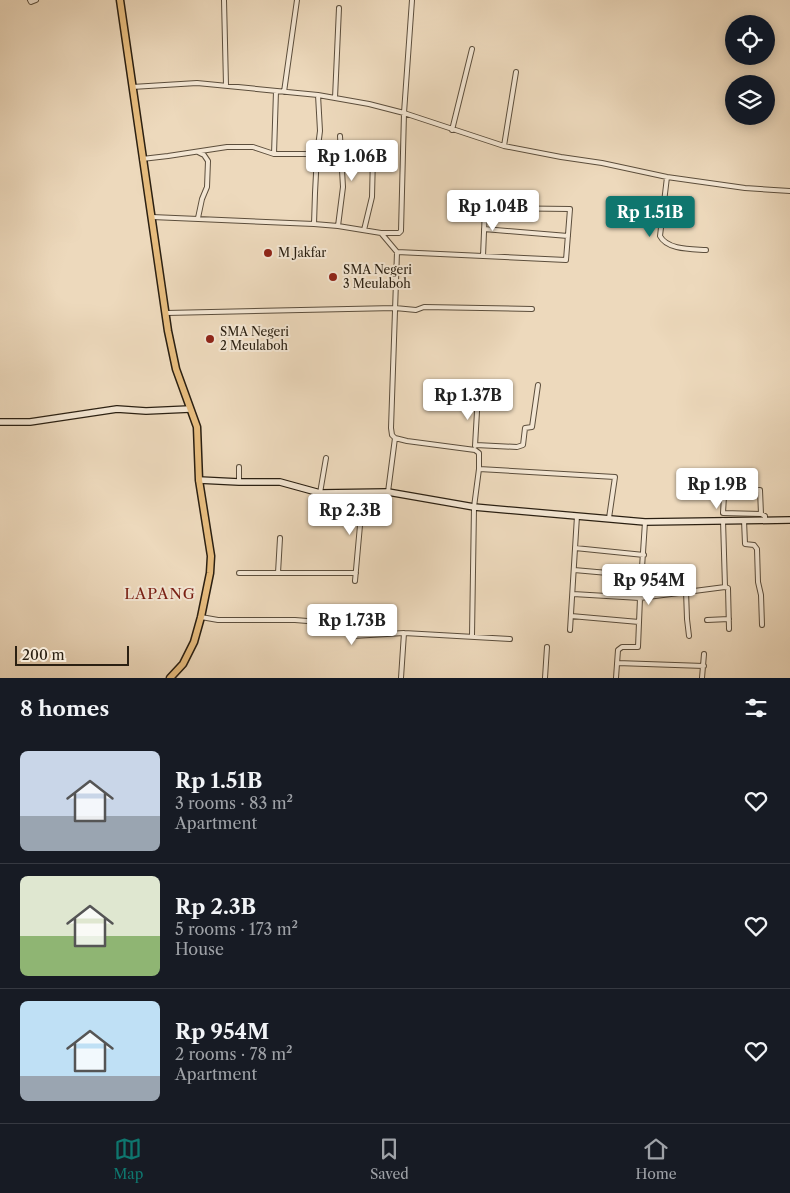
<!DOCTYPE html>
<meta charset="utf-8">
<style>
body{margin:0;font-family:"Libre Caslon Text",serif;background:#20242c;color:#f1f3f6;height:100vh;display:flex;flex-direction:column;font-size:19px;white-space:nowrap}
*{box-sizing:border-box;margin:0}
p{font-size:16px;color:#9ea1a6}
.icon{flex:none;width:28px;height:28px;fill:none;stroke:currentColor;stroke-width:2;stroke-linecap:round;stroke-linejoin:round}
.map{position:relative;height:678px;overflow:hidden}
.sheet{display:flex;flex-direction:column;background:#171b24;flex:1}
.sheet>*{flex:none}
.controls{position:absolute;left:725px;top:15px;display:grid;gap:10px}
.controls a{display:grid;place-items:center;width:50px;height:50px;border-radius:50%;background:#171b24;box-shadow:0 2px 12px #0003;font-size:25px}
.scale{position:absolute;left:15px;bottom:12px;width:114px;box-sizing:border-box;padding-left:5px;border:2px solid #2b2012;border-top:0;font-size:14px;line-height:18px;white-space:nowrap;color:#2b2012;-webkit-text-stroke:4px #f3e6d3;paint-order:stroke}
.price{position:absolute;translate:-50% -42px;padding:0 11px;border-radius:5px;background:#fff;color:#222;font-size:16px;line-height:32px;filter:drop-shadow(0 1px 2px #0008)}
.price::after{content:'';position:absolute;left:50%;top:30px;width:15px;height:11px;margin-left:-8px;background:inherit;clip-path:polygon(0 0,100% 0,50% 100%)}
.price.current{background:#0f766e;color:#fff}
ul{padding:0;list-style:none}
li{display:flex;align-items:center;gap:15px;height:125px;padding:0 20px}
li+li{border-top:1px solid #363941}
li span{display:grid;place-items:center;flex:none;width:140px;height:100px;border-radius:8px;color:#555}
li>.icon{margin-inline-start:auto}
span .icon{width:60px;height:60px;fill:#fffc;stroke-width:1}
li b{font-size:21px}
h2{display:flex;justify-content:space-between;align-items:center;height:60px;padding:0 20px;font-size:21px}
.tab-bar{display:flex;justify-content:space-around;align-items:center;height:70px;border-top:1px solid #363941;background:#171b24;font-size:14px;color:#9ea1a6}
.tab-bar a{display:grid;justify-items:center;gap:2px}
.tab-bar .current{color:#0f766e}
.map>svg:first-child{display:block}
</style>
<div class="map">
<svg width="790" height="678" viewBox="0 0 790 678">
<rect width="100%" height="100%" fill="#edd9bc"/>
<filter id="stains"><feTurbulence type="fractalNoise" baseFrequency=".004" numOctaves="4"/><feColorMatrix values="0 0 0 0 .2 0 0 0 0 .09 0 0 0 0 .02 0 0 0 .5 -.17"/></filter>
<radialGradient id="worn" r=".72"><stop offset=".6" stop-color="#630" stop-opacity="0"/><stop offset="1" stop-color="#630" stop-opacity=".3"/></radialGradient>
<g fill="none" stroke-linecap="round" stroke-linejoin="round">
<defs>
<path id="street" d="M30,0L31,2L36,0
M224,0L226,85
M132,87L197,83L318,95L369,104L404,113L504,146L561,157L602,163L667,177L745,188L790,191
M284,92L297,0
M335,98L339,8
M452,130L472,49
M504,146L516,72
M198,152L204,155L208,161L207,187L202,199L198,218
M274,154L276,91
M142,159L168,156L227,147H253L274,154H317
M667,177L660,236C667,250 692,249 706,250
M152,217L314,224L338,226L381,233L397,252L566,260L570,209L485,208L483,256
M314,224L315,193L317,154L320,131L318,95
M338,226L343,187L340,136
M484,229L568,236
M364,230L372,197L373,156
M381,233H399L401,231L404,113L412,0
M166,313L395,308L416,310L424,307L532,309
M395,438L407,441L475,450L479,453V469L474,507L472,636
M476,445L517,447L523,445L525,428L532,427L538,385
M475,446L478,394
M479,469L615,477L609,518
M725,479L723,513L761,514
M239,482V467
M724,490H760L761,514L765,516V521
M388,492L395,438L392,435L391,428L397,252
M320,493L326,458
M723,520L725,587L728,588L729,629
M744,520L745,544L754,545L757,549L758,582L761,595L762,625
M575,548L644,555
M574,570L642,576
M239,573H356
M278,573L280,538
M355,581L363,492
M686,591L687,619L689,636
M573,594L640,598L725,587
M571,616L639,622
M201,617L218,620H295L332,623L341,626L353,636L404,633L510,639
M707,620L729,619
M570,630L577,516
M617,663L704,666
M401,678L404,633
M545,678L547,647
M616,678L618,650L622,647H638L640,598L645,522
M702,678L704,654"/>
<path id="secondary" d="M0,422H30L117,409L146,411L190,409
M199,480L239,482H280L320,493L388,492L474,507L645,522L790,520"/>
<path id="primary" d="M120,0L168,331L176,369L197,427L199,480L211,556L210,573L201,617L194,642L183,664L170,678"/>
</defs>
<!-- street casing -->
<use href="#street" stroke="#5c4e3c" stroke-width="6"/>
<!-- secondary casing -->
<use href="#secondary" stroke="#2b2012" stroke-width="8"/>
<!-- primary casing -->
<use href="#primary" stroke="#2b2012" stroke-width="9"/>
<!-- street -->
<use href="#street" stroke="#f3e6d3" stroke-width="4"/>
<!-- secondary -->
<use href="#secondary" stroke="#f3e6d3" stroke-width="5.5"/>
<!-- primary -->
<use href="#primary" stroke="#e6bc7e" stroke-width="6"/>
</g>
<!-- markers -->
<g fill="#8f2418" stroke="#f3e6d3" stroke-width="2">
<circle cx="268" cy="253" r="5"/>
<circle cx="333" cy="277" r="5"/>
<circle cx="210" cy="339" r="5"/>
</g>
<g text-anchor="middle" stroke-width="4" stroke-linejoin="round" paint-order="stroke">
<!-- poi labels -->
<g font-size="12" fill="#2b2012" stroke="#f3e6d3" text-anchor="start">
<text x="278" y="257">M Jakfar</text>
<text x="343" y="274">SMA Negeri<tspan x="343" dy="14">3 Meulaboh</tspan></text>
<text x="220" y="336">SMA Negeri<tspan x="220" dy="14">2 Meulaboh</tspan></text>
</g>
<!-- quarter labels -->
<g font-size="15" letter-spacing="1" fill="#7a1f14" stroke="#f3e6d3">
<text x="160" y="599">LAPANG</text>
</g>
</g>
<rect width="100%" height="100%" filter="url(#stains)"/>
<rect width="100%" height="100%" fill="url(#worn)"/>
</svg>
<div class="controls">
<a><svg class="icon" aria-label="locate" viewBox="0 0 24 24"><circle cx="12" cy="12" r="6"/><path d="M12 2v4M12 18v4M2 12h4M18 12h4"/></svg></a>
<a><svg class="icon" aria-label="layers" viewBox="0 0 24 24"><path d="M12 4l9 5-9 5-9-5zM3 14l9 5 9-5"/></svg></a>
</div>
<div class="scale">200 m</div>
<b class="price" style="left:352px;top:182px">Rp 1.06B</b>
<b class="price" style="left:493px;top:232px">Rp 1.04B</b>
<b class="price current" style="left:650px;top:238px">Rp 1.51B</b>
<b class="price" style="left:468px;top:421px">Rp 1.37B</b>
<b class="price" style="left:717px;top:510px">Rp 1.9B</b>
<b class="price" style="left:350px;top:536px">Rp 2.3B</b>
<b class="price" style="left:649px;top:606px">Rp 954M</b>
<b class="price" style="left:352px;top:646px">Rp 1.73B</b>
</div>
<section class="sheet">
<h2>8 homes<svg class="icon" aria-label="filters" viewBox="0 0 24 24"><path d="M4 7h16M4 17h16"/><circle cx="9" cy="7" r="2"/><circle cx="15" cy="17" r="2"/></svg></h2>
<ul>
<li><span style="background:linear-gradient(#c9d6e8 65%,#9aa5b1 0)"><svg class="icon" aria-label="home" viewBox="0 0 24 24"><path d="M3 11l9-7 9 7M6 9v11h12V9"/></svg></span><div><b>Rp 1.51B</b><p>3 rooms · 83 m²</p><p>Apartment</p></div><svg class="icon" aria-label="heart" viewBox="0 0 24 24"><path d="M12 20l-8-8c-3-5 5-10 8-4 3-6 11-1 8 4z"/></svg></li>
<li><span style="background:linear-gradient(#dfe7d0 60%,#8fb573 0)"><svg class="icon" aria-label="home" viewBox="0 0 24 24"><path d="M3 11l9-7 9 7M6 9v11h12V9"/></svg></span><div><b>Rp 2.3B</b><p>5 rooms · 173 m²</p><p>House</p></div><svg class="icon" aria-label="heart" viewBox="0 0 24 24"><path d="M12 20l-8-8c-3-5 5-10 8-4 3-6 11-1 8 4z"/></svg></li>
<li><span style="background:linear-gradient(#bfe0f5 75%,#9aa5b1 0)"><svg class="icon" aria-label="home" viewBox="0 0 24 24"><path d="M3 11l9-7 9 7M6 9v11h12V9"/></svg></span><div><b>Rp 954M</b><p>2 rooms · 78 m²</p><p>Apartment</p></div><svg class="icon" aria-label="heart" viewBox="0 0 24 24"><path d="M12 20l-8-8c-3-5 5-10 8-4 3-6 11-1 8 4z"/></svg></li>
</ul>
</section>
<nav class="tab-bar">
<a class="current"><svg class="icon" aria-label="map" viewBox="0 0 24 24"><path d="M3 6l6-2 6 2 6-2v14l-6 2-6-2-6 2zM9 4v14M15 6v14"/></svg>Map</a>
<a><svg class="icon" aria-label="saved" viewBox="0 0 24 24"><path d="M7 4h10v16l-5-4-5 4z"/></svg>Saved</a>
<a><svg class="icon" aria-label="home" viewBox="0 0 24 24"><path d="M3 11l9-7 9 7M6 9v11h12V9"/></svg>Home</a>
</nav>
